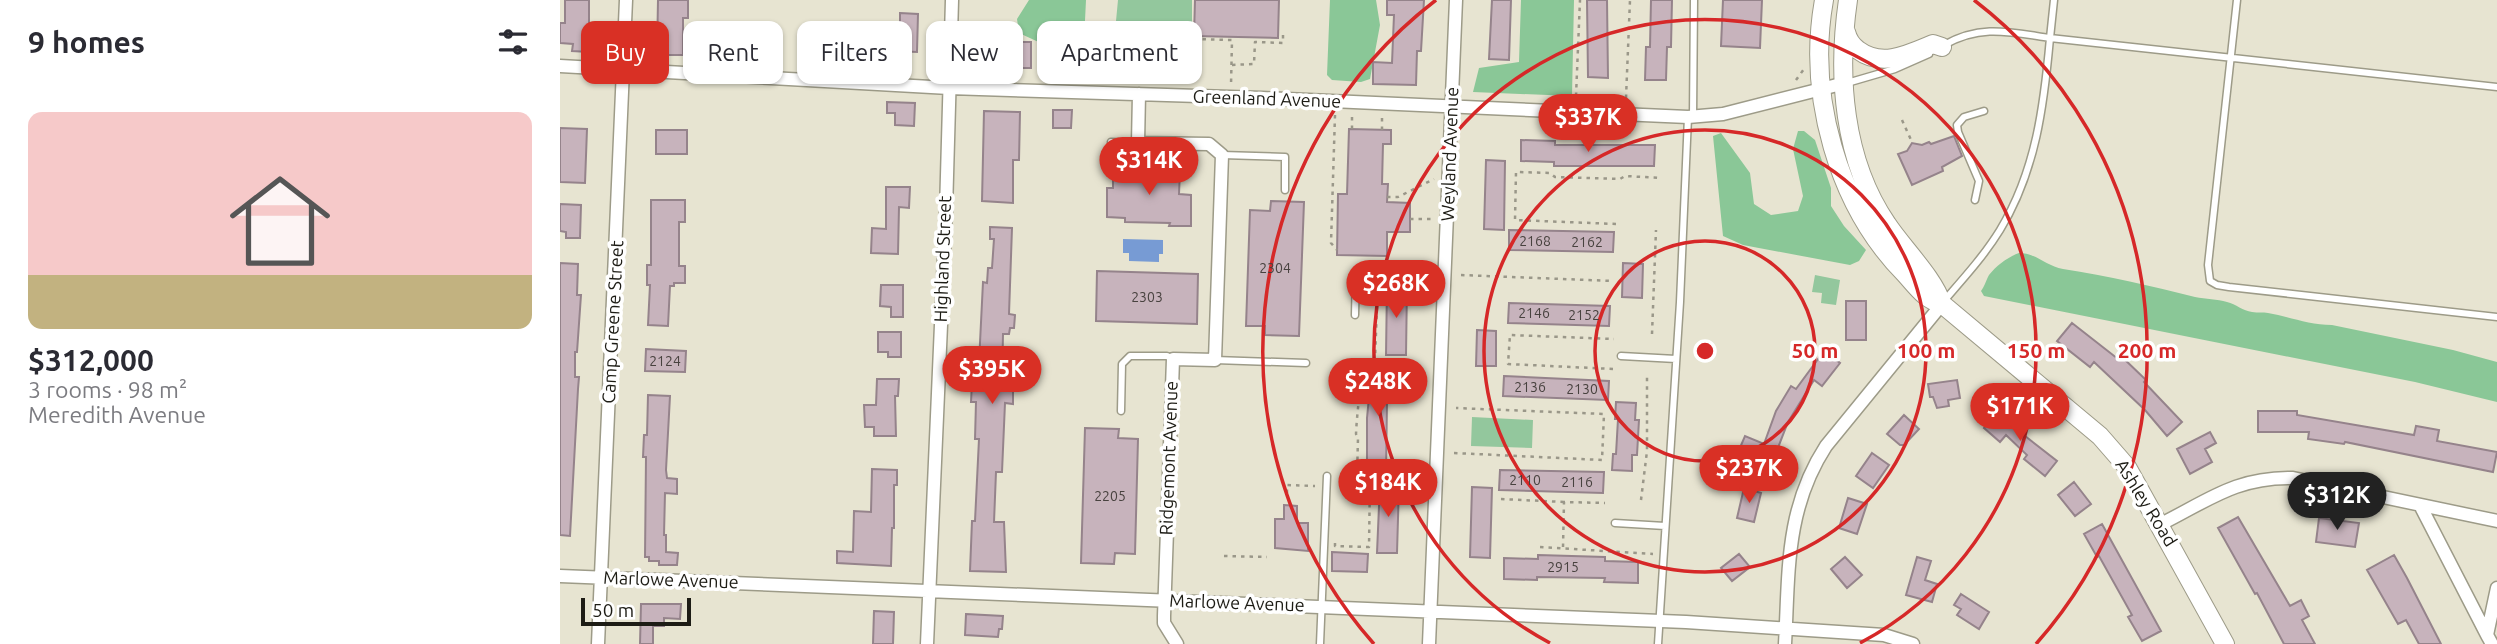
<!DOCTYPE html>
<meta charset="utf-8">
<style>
body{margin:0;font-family:Ubuntu,sans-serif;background:#f2f2f3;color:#2b2b33;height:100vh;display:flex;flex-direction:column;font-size:26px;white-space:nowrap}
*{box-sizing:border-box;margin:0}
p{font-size:23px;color:#7c7c81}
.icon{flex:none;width:38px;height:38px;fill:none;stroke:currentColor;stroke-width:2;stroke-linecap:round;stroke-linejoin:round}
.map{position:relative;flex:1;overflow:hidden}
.sheet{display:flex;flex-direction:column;background:#fff;width:560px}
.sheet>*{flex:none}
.hud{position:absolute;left:21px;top:21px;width:665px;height:63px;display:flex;gap:14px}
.scale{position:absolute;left:21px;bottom:18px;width:110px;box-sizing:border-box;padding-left:7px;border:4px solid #1d1c15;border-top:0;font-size:19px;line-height:24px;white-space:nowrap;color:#1d1c15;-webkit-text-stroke:5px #fff;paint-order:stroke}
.price{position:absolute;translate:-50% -60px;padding:0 16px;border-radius:24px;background:#d93025;color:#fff;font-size:23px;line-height:46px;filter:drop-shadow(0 2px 4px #0008)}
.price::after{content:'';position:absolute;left:50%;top:42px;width:21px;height:16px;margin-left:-10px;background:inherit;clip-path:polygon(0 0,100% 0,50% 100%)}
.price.active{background:#222;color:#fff}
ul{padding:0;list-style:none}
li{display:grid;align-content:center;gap:14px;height:371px;padding:0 28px}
li span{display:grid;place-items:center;height:217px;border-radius:14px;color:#555}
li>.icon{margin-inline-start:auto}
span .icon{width:126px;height:126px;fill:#fffc;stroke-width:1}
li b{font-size:30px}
h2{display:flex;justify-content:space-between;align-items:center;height:84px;padding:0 28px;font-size:30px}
.tag{padding:0 24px;border-radius:14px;background:#fff;box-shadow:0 2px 5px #0004;font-size:24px;line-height:63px}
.tag.active{background:#d93025;color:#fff}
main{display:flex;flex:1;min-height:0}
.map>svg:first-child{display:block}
</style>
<main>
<section class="sheet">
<h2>9 homes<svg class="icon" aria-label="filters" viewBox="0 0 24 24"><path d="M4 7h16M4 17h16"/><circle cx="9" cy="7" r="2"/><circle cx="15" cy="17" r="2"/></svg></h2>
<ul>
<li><span style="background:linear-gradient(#f6c9c9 75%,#c2b280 0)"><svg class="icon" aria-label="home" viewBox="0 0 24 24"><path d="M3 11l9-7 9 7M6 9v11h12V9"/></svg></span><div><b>$312,000</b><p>3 rooms · 98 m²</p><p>Meredith Avenue</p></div></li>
</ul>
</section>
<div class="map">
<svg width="1937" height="644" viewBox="0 0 1937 644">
<rect width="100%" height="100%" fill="#e7e4d1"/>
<!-- green -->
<path fill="#93c79d" d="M558,0H632V25L556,21Z
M1255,275L1280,280L1276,305L1261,303L1262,293L1252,292Z
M912,417L973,420L972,448L911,446Z"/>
<!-- forest -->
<path fill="#8ac797" d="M469,0H526L524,41L485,45L459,33L457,19Z
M770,0H816L820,25L810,79L801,82L772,80L767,75Z
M961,0H1014L1012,96L913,92L919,68L959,62Z
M1238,131H1244L1255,140L1271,188V206L1284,226L1306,250L1299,261L1290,265L1183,245L1163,236L1153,136L1161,133L1190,173L1194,204L1211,215L1238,211L1243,196L1233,149Z
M1459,253C1476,253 1486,266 1503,269C1548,276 1592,286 1635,297C1646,299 1657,299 1667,302C1676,304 1683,311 1692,312C1698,313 1703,312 1708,313C1730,317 1749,325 1772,325L1893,350L1937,362V402L1855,382L1424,296L1421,291C1425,286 1426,280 1429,275C1436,266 1448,257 1459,253Z"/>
<!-- water -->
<path fill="#779bd4" d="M563,239L603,240V254H599V262L569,261V253H563Z"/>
<!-- building -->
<path fill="#c7b3bc" stroke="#95838b" stroke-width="2" d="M5,0H29V52L12,51L13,44L0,43V23H5Z
M98,0H128V18H123V55H97Z
M635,0H719L718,38L634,36Z
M827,0H864L861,51H857L856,85L813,84V62L832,63L834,15H827Z
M932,0H951L949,60L929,59Z
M1027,0H1047L1048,78L1028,77Z
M1091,0H1112L1111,47H1107L1106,80H1085L1086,47H1090Z
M1163,0H1202L1200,48L1161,46Z
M340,13L358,14L357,52L286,49L287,29H340Z
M432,42H471V68H432Z
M327,102L355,103L354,126L335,125V113H327Z
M493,110H512L511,128H493Z
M424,111L460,112L459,160H453V203L422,201Z
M0,128L27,129L25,183L0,182Z
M789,129L831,130V144H823L822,184H828L827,202L850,203V232H827V256L777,255L778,194H787Z
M96,130H127V154H96Z
M1394,136L1402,156L1382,167L1383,171L1352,185L1338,154L1347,151L1352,143L1362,145L1369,142L1371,144Z
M961,140L995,141V145H1095L1094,166H994V162L961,161Z
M926,160L945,161L944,230L924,229Z
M553,168L620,170L619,194L631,195V226H609L610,223L565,222V218L547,217V188H553Z
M326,187H350L349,208L339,207L338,254L311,253L312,228L326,229Z
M91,200H125V222H119V266H125V283H114V286H110L108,326L88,325L90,285H87V265H91Z
M711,201L744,202L739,336L705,335V326H686L690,210L710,211Z
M0,204L21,205L20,238H6V232L0,231Z
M430,227L452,228L449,314L455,315L454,328H450L449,334H443L442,384H453V404L445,403L442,472H436L434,522H444L446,572L410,571L412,521H415L419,439H415L416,402H411L412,383H418L423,282L427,283L428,268H432L434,239H430Z
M949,230L1054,232L1053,252L949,250Z
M0,263L18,264L17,295H21L17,352H15V377H19L18,389L10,536L0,535Z
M1063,263L1083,264L1082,298L1062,297Z
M537,271L638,274L637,324L536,321Z
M321,285H343V317H331V307L320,306Z
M827,285H847L846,355H826Z
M1286,301H1306V340H1286Z
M949,303L1050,306L1049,326L948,323Z
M1512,323L1558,359L1561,356L1586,380L1584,382L1622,422L1607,436L1585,410L1534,362L1530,367L1497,341Z
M917,330L936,331V366H916Z
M318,332H341V357H328V352H318Z
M86,349L126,351L125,372L85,371Z
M1264,351L1280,363L1262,386L1254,380L1228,422L1212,463L1179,450L1185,436L1204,444L1216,411L1231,386L1236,389Z
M812,366H831L830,402H827L826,472L807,471V418Z
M944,376L1049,381L1048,400L943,396Z
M317,379H339L338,396H335L336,436H314V427H305L304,405H316Z
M1397,380L1400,398L1388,400L1389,406L1377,408L1373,397H1370L1368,384Z
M88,395L110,396L106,470L107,478L117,479V494L105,493L104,535H106V552L118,553L117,565H99V561H89V557H85L86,457H83L84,435H87Z
M1056,402L1076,403L1075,420H1079L1077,455H1072V471L1052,470L1053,454H1056L1058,419H1055Z
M1438,411L1461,431L1460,432L1497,461L1485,476L1464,459L1467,455L1446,435L1440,442L1424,428L1434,412L1436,414Z
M1698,411H1737V415L1854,435L1856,426L1879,430L1877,441L1937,452L1933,472L1785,442L1784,444L1748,439L1749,432H1698Z
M1344,415L1359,429L1344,445H1340L1327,434Z
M525,428L559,429L558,438L578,439L575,554L555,553L554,564L521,563Z
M1650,432L1656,443L1645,449L1652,462L1630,474L1617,449Z
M1312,453L1329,465L1313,488L1296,476Z
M312,469L337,470V485H334V528H332L331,566L277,563V551L293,552L294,511L311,512Z
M940,470L1044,472L1043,493L939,490Z
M1514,482L1531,504L1515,516L1498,495Z
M820,483L839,484L837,553H817Z
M912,487L932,488L930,558L910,557Z
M1184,488L1201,493L1194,522L1177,518Z
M1288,498L1307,504L1297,534L1279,528Z
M724,505L737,506V523H748V551L715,548V519H724Z
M1678,517L1730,606L1741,600L1749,616L1742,620L1755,644H1724L1697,593L1695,594L1658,528Z
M1759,518L1799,523L1795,547L1756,542Z
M1542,524L1601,631L1582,641L1568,617L1572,615L1539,556L1537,557L1524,534Z
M772,552L808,554L807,572L772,571Z
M1179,554L1190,567L1172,581L1161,568Z
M978,555L1045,557V561L1078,562V583L1044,582L1045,578L977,577V580L944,579V558L978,559Z
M1834,555L1847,578L1881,644H1859L1846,620L1838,624L1807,570Z
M1285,557L1302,575L1287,588L1271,569Z
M1357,557L1371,561L1365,580L1377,584L1372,602L1346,595Z
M1401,594L1429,612L1419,629L1397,615L1401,609L1394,605Z
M81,604H121L120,619L104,618V626H93V644H80Z
M314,611L334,612L333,644H313Z
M406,614L443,616L442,629H439L438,637L405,635Z"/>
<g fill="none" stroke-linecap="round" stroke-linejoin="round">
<defs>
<path id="lane" d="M1494,0L1490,38L1937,87
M1677,0L1648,265L1650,281L1657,285L1669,287L1937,317
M1287,83L1335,69L1369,54
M1133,117L1134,0
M551,142L578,143
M662,155L725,157V190
M1415,200L1419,181L1398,132L1397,125L1404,117L1424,111
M1383,302C1403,279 1424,256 1440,230C1476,171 1484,105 1490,38C1449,32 1421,24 1384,45
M795,315L796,273L804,268L885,270
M1061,356L1116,359
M655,360L746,363
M561,411L562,364L570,356H607L613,359
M1055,523L1105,526
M760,644L767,476
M1098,644L1120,302L1128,117"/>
<path id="street" d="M0,66L389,88L702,98L1128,117L1163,114L1285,83
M579,94L578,143L649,144L662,155L655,360L613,359L604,616V623L617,644
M1860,505L1927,635
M1601,524C1649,500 1676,477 1733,478L1937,521
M0,576L1126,622L1324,635L1353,644
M38,644L66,0
M367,644L386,211L392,0
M869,644L896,0
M1225,644C1229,572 1225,509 1266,446L1382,304
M1932,644L1927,635L1937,588"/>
<path id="secondary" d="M1264,0C1247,95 1277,205 1345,274C1356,286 1365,300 1382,304L1540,436L1567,467L1665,644
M1288,0C1277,75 1283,160 1327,224C1342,247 1374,278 1382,304
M1286,32C1288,40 1291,45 1298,50C1322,68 1349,54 1373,44L1382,47"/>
</defs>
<!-- lane casing -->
<use href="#lane" stroke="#9d9b88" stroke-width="9"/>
<!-- street casing -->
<use href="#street" stroke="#9d9b88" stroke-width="15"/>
<!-- secondary casing -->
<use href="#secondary" stroke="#9d9b88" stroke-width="20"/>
<!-- path -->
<path stroke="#9a9789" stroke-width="2.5" stroke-dasharray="3.5 5" stroke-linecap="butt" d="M632,25L631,39L672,40L671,85
M672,65L694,64L695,42L723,43V32
M1236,80L1244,69
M1016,96L1020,0
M1066,98L1070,0
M775,115L771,243L777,250
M1342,120L1352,142
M792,129V115
M822,130V116
M827,197H838L874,179
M850,219H873
M1056,224L955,220L956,172L990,173L995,177L1060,179L1065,176L1101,178
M901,275L1053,281
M1092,334L1096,230
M1053,369L948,364L950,335L1054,339
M894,453L1042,460L1044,414L896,408
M727,493V485L755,486
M941,499L1004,502
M1081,500L1087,451V377
M775,543V546L809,547L810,477L797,476L798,438L796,434C797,410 801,389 801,364L806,360H815L818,279
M980,547L1093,554
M1003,547L1004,502L1045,503
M664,556L707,557"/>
<!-- lane -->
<use href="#lane" stroke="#fff" stroke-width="6"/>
<!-- street -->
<use href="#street" stroke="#fff" stroke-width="12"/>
<!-- secondary -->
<use href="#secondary" stroke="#fff" stroke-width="18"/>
</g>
<!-- distance rings -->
<g fill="none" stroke="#d62828" stroke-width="3.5">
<circle cx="1145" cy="351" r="110"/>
<circle cx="1145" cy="351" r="221"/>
<path d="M990 643A331 331 0 1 1 1300 643"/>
<path d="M814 644A442 442 0 0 1 876 0M1414 0A442 442 0 0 1 1476 644"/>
</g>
<g text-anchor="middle" stroke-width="7" stroke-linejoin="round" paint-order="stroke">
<!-- number labels -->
<g font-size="14" fill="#48423f">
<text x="975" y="246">2168</text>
<text x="1027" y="247">2162</text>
<text x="715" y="273">2304</text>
<text x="587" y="302">2303</text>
<text x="974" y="318">2146</text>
<text x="1024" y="320">2152</text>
<text x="105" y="366">2124</text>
<text x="970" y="392">2136</text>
<text x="1022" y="394">2130</text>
<text x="965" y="485">2110</text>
<text x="1017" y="487">2116</text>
<text x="550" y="501">2205</text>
<text x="1003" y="572">2915</text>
</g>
<!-- street labels -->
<g font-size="18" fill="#1d1c15" stroke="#fff">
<text transform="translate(707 99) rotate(2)" y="6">Greenland Avenue</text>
<text transform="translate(890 154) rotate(-88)" y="6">Weyland Avenue</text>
<text transform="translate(383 259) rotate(-88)" y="6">Highland Street</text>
<text transform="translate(53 322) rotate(-87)" y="6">Camp Greene Street</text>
<text transform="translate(609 458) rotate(-88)" y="6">Ridgemont Avenue</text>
<text transform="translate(1586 503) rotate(58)" y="6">Ashley Road</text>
<text transform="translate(111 580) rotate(2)" y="6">Marlowe Avenue</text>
<text transform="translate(677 603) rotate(2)" y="6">Marlowe Avenue</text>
</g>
</g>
<circle cx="1145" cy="351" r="10" fill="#d62828" stroke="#fff" stroke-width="3.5"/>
<g font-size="21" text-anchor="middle" font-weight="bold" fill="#d62828" stroke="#fff" stroke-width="7" stroke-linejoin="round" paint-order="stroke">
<text x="1255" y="358">50 m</text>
<text x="1366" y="358">100 m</text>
<text x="1476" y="358">150 m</text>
<text x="1587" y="358">200 m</text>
</g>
</svg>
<div class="scale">50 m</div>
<b class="price" style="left:1028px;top:154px">$337K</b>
<b class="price" style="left:589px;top:197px">$314K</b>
<b class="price" style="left:836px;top:320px">$268K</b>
<b class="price" style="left:432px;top:406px">$395K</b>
<b class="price" style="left:818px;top:418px">$248K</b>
<b class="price" style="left:1460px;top:443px">$171K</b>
<b class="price" style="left:1189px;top:505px">$237K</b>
<b class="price" style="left:828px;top:519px">$184K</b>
<b class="price active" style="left:1777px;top:532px">$312K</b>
<div class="hud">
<a class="tag active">Buy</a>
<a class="tag">Rent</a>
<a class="tag">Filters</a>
<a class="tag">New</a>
<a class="tag">Apartment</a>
</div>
</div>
</main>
